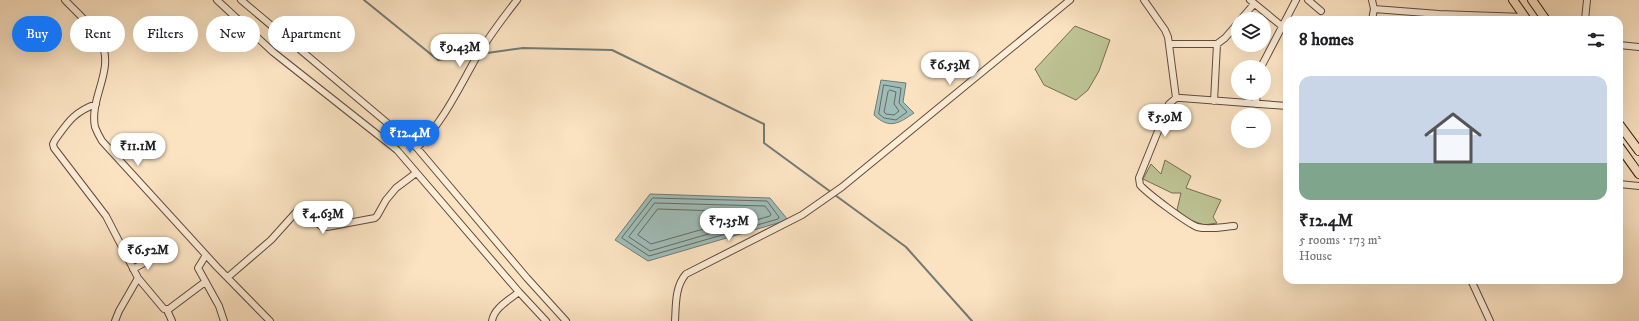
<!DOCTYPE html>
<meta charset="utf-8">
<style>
body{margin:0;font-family:"IM FELL DW Pica",serif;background:#f6f6f6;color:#202124;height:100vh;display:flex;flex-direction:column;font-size:15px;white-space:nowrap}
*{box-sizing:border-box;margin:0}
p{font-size:13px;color:#757577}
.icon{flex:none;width:22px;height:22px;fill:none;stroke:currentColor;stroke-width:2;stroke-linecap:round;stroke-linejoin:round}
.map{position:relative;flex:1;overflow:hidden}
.details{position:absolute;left:1283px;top:16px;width:340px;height:268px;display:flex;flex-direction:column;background:#fff;border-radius:12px;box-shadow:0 4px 16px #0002}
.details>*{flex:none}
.banner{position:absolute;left:12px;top:16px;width:380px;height:36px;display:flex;gap:8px}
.fabs{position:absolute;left:1231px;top:12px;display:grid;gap:8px}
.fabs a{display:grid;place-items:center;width:40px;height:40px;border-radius:50%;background:#fff;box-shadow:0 4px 16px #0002;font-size:20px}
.price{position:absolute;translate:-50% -34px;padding:0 9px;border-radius:14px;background:#fff;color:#222;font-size:13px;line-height:26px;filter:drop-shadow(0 1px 2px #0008)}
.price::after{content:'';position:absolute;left:50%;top:24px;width:12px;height:9px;margin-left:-6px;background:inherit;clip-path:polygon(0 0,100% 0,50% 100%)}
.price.selected{background:#1a73e8;color:#fff}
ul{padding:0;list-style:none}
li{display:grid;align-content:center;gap:8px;height:212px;padding:0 16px}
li+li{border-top:1px solid #e0e0e0}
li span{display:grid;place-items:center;height:124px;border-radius:12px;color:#555}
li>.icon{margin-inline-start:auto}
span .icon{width:72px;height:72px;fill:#fffc;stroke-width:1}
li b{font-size:17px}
h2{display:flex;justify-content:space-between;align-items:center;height:48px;padding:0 16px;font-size:17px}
.pill{padding:0 14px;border-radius:18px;background:#fff;box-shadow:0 4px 16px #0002;font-size:14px;line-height:36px}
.pill.selected{background:#1a73e8;color:#fff}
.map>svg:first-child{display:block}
</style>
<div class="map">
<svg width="1639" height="321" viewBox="0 0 1639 321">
<rect width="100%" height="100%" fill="#fbe3c2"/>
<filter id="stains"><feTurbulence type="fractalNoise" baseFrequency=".005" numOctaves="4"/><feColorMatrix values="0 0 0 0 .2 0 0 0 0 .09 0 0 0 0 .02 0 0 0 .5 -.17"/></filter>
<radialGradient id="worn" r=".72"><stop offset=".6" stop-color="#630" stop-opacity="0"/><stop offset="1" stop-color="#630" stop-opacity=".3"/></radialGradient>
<!-- green -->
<path fill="#bec494" stroke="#776d50" d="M1075,26L1110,40L1099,71L1088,90L1076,100L1044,85L1035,69Z
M1165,160L1191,176L1186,188L1221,200L1213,217L1217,223L1204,225L1188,219L1177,210L1181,193H1172L1143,179L1151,164L1161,174Z"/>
<!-- water -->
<path fill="#9fbdb8" stroke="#737a74" d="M881,80L906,83L903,102L914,113C899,123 890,130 874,115Z
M650,194L770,198L788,220L648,261L615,240Z"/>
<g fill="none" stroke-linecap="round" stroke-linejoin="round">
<!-- shore -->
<path stroke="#686a62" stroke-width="1" d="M884,85L901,88L899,103L907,112L896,120L884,118L879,114Z
M890,90L896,92L894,104L899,111L894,115L886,114L884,112L888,92Z
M653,198L767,201L779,217L778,219L649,256L622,238Z
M655,203L765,206L771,214L770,216L650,251L629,237Z
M658,209L748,212L750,214L749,216L651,244L638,235Z"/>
<!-- stream -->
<path stroke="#737a74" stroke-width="2" d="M364,0L438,60L475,55
M480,54L523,48L612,50L764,124V143L906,247L972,321"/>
<defs>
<path id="minor" d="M65,0C77,13 93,26 101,42C115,70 89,98 95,127C97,132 99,136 102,141L217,267L270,321
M217,0L273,52L397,150L519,292L546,321
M241,0L417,148L527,278L566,321
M1144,0L1165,30L1168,37L1176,98
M1250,0L1283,27L1287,29
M1308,0L1321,11
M1372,0L1374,9L1372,20
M1374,9L1439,14L1525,17
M1241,19L1254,4
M1585,20L1587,0
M1170,44H1217L1225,38L1238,23
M1619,45L1639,47
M1261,67L1296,0
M1214,101L1217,44
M96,104C74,112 68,122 55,140L53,144L54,148L106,216L138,278L164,309H169L205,282
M1256,104L1257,93
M417,148C443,122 458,90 476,58C488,38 502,19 517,0
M1619,184L1639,186
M1234,226C1222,227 1209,230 1197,227C1187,223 1148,194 1140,185L1139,178L1169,104L1176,98H1181L1287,106
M206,255L198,268L219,306L224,321
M133,269L144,263L151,256
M228,277L271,240L298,210H301L321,226L327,227L375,218L377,216L386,200L396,188L416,173
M1471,280L1490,321
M167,310L172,321
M115,321L119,311L138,278
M492,321C494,308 509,300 519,292
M675,321C676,305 675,286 686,274L802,215L842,187L1070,0"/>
<path id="major" d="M1513,0L1527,20
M1532,0L1546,20
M1619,124L1639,151
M1619,146L1639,174"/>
</defs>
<!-- minor casing -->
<use href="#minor" stroke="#63493a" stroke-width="8"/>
<!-- major casing -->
<use href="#major" stroke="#30160d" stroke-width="10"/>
<!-- minor -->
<use href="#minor" stroke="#fcedd7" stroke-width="6"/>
<!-- major -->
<use href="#major" stroke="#fbe3c2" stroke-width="8"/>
</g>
<rect width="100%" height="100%" filter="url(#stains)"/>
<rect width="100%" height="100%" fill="url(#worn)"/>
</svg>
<div class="fabs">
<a><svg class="icon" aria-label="layers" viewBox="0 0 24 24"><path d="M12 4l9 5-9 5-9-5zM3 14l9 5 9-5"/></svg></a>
<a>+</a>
<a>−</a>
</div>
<b class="price" style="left:460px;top:68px">₹9.43M</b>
<b class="price" style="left:950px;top:86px">₹6.53M</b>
<b class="price" style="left:1165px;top:138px">₹5.9M</b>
<b class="price selected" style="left:410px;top:154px">₹12.4M</b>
<b class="price" style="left:138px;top:167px">₹11.1M</b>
<b class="price" style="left:323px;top:235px">₹4.63M</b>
<b class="price" style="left:729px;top:242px">₹7.35M</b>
<b class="price" style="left:148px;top:271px">₹6.52M</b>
<div class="banner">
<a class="pill selected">Buy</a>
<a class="pill">Rent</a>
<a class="pill">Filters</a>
<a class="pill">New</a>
<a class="pill">Apartment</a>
</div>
<section class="details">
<h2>8 homes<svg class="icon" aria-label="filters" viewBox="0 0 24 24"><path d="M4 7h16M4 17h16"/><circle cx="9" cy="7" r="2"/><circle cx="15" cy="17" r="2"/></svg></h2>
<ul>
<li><span style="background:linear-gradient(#c9d6e8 70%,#7fa58c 0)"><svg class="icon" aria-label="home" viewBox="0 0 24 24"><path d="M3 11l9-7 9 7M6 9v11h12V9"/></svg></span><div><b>₹12.4M</b><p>5 rooms · 173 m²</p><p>House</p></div></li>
</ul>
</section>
</div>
